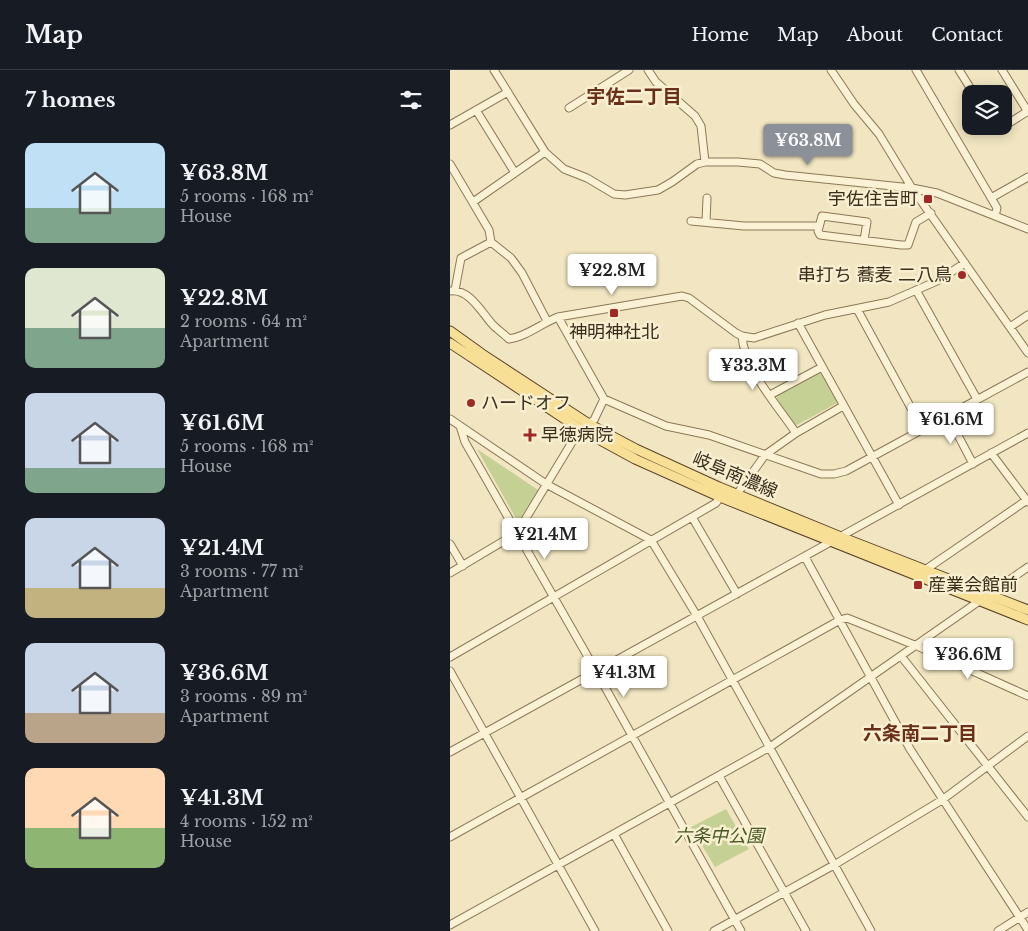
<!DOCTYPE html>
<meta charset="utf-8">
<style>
body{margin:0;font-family:"Libre Baskerville","Noto Sans JP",serif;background:#20242c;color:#f1f3f6;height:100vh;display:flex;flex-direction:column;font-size:19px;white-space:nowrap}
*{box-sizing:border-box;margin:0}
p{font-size:16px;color:#9ea1a6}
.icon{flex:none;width:28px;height:28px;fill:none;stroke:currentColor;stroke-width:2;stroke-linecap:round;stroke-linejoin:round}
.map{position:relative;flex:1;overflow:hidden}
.drawer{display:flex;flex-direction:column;background:#171b24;width:450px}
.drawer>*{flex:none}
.tools{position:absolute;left:512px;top:15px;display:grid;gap:10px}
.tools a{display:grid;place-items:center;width:50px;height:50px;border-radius:10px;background:#171b24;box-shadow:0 2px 12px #0003;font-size:25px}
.price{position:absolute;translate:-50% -42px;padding:0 11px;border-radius:5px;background:#fff;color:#222;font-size:16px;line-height:32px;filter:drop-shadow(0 1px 2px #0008)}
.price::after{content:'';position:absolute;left:50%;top:30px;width:15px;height:11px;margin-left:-8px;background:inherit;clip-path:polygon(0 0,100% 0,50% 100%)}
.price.selected{background:#8c9099;color:#fff}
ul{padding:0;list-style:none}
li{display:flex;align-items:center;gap:15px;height:125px;padding:0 25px}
li span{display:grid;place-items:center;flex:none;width:140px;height:100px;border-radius:10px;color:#555}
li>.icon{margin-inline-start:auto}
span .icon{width:60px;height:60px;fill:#fffc;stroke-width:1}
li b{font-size:21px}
h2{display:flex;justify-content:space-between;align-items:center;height:60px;padding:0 25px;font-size:21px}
header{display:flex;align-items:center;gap:30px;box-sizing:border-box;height:70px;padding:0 25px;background:#171b24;border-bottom:1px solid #363941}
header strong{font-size:24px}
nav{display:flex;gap:28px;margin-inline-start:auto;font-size:18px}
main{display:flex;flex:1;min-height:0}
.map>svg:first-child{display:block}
</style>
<header>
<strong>Map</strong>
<nav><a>Home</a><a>Map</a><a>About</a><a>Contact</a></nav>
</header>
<main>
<section class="drawer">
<h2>7 homes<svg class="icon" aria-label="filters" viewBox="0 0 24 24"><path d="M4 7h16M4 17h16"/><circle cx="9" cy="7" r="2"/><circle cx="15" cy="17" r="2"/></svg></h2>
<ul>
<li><span style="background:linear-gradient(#bfe0f5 65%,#7fa58c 0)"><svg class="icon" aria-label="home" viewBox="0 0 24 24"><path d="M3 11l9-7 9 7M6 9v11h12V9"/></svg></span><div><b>¥63.8M</b><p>5 rooms · 168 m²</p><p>House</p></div></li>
<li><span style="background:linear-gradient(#dfe7d0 60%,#7fa58c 0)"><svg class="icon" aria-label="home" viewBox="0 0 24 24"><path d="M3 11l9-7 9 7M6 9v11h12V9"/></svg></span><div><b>¥22.8M</b><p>2 rooms · 64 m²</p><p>Apartment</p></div></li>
<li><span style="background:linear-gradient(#c9d6e8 75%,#7fa58c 0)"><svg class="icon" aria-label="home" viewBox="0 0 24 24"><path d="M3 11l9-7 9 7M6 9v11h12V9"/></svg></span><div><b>¥61.6M</b><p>5 rooms · 168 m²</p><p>House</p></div></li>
<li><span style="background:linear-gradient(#c9d6e8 70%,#c2b280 0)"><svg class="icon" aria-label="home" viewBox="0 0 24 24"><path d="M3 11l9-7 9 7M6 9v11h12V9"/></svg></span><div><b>¥21.4M</b><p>3 rooms · 77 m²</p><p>Apartment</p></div></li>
<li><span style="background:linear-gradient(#c9d6e8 70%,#b9a48a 0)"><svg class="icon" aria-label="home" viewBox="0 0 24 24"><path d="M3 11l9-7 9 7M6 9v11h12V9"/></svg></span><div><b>¥36.6M</b><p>3 rooms · 89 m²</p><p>Apartment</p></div></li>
<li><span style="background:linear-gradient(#ffd9b3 60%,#8fb573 0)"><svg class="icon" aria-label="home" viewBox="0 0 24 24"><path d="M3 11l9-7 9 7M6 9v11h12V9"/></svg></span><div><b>¥41.3M</b><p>4 rooms · 152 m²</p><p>House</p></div></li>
</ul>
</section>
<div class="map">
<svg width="578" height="861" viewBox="0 0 578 861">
<rect width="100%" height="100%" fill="#f1e6c1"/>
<!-- green -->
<path fill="#c5d094" d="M370,300L389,332L345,356L327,329V324Z
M27,379L88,420L68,452Z
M276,739L299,779L265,797L241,757Z"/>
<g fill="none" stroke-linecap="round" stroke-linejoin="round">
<defs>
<path id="minor" d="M44,0L95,82L114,99L137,108L164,124L175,125L208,120L222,112L247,94L255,92H288L310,94L324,103L335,105L462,118L487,123L578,159
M198,0L206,12L245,46L251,56L255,92
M381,0L404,34L429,64L462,118L578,283
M466,0L547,138L545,146
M509,0L524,24
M552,0L578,42
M119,38L179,0
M26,40L65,103
M0,55L58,22
M543,56L548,60L578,41
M0,94L39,160L41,172L61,188L72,203L97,251
M541,128L578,107
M23,132L95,82
M241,151L294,156H369
M256,152L257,128
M414,170L417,152L372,146L368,161L370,165L451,175H458L466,152L481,143
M5,220L11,188L41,172
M466,220L527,329
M0,221C19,218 32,243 43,255C48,260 54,264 59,269C76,267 92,253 108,247L232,226L239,228L286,263L292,266L304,268L375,245L439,232L487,211L515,193
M407,239L473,360
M108,247L154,329L216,356L259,365L371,404H384L396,401L578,302
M348,253L449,435
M560,257L578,245
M292,266C294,299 328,336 346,363
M320,325L372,297
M498,346L523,394
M0,349L96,414L201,470L247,546L421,861
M10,356L15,372L146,601L291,861
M541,383L578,432
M287,424L315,385L346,363L393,336
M242,447L287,524
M0,474L13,496
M355,487L460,679L578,860
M475,500L577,430
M0,503L67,463L130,359L144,350L154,329
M451,586L578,747
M0,587L266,433L270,427
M0,601L145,861
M0,682L578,363
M269,706L356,861
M164,764L218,861
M0,767L390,550L397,548L467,576L578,626
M0,855L320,677L578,497
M264,861L384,795L492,730L578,666
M548,861L578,842"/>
<path id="major" d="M0,261L32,284L139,354L186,379L269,417L391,467L578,540
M0,273L130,359L185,389L270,427L578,550"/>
</defs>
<!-- minor casing -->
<use href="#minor" stroke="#8c7757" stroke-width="9"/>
<!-- major casing -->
<use href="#major" stroke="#59442c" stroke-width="11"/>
<!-- minor -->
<use href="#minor" stroke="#fbf2d5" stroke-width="7"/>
<!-- major -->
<use href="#major" stroke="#f7df96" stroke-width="9"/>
</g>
<!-- markers -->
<g fill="#9f2a23" stroke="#f8efd1" stroke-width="2">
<rect x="473" y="124" width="10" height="10" rx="2.5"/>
<circle cx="512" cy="205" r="5"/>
<rect x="159" y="238" width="10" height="10" rx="2.5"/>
<circle cx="21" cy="333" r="5"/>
<path d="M77.5 357.5h5v5h5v5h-5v5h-5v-5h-5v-5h5z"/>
<rect x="463" y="510" width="10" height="10" rx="2.5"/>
</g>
<g text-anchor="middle" stroke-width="5" stroke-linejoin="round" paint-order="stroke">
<!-- poi labels -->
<g font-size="18" fill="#3a2d1c" stroke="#f8efd1" text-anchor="start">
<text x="468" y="135" text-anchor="end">宇佐住吉町</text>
<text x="502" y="211" text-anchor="end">串打ち 蕎麦 二八鳥</text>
<text x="164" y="268" text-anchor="middle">神明神社北</text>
<text x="31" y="339">ハードオフ</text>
<text x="91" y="371">早徳病院</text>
<text x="478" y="521">産業会館前</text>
</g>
<!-- street labels -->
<g font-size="18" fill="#3a2d1c" stroke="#f8efd1">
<text transform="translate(285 405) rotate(23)" y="6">岐阜南濃線</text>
</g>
<!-- park labels -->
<g font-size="18" font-style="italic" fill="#475822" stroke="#f8efd1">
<text x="269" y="772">六条中公園</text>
</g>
<!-- neighbourhood labels -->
<g font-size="19" font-weight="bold" fill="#6a2f19" stroke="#f8efd1">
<text x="184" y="33">宇佐二丁目</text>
<text x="470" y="670">六条南二丁目</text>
</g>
</g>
</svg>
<div class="tools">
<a><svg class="icon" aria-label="layers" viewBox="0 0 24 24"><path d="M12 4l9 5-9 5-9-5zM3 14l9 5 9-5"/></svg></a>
</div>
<b class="price selected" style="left:358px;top:96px">¥63.8M</b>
<b class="price" style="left:162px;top:226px">¥22.8M</b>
<b class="price" style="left:303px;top:321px">¥33.3M</b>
<b class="price" style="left:501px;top:375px">¥61.6M</b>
<b class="price" style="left:95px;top:490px">¥21.4M</b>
<b class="price" style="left:518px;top:610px">¥36.6M</b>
<b class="price" style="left:174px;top:628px">¥41.3M</b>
</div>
</main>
